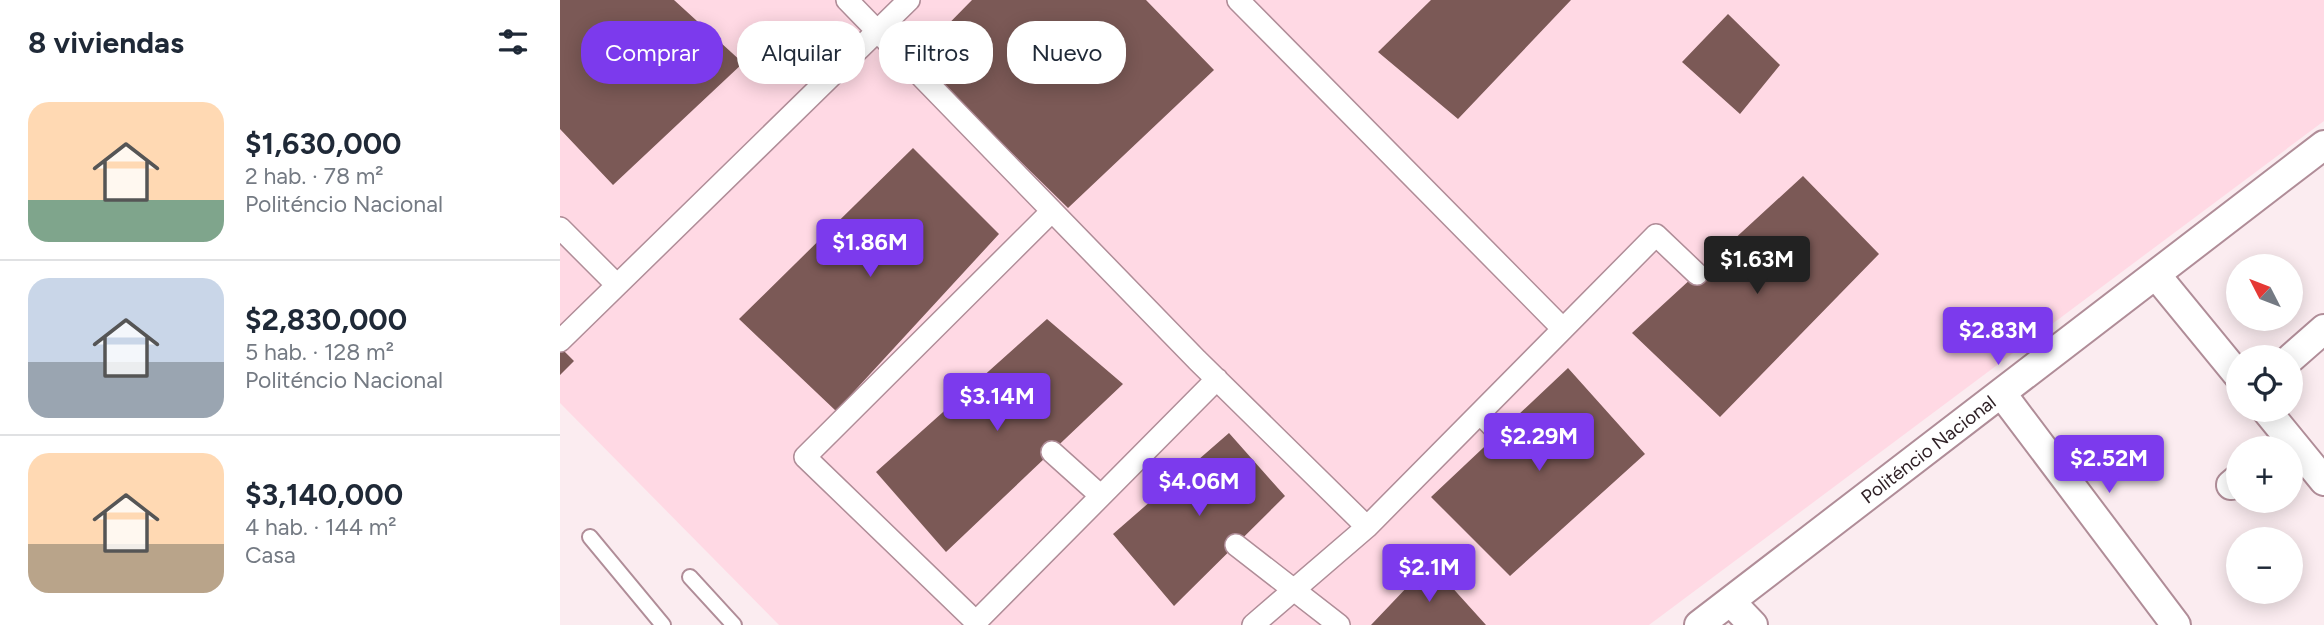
<!DOCTYPE html>
<html lang="es">
<meta charset="utf-8">
<style>
body{margin:0;font-family:Figtree,sans-serif;background:#f6f6f7;color:#1f2937;height:100vh;display:flex;flex-direction:column;font-size:26px;white-space:nowrap}
*{box-sizing:border-box;margin:0}
p{font-size:23px;color:#747a83}
.icon{flex:none;width:38px;height:38px;fill:none;stroke:currentColor;stroke-width:2;stroke-linecap:round;stroke-linejoin:round}
.map{position:relative;flex:1;overflow:hidden}
.sheet{display:flex;flex-direction:column;background:#fff;width:560px}
.sheet>*{flex:none}
.guide{position:absolute;left:21px;top:21px;width:665px;height:63px;display:flex;gap:14px}
.needle{width:46px;rotate:312deg}
.controls{position:absolute;left:1666px;top:254px;display:grid;gap:14px}
.controls a{display:grid;place-items:center;width:77px;height:77px;border-radius:50%;background:#fff;box-shadow:0 4px 18px #0003;font-size:35px}
.price{position:absolute;translate:-50% -60px;padding:0 16px;border-radius:7px;background:#7c3aed;color:#fff;font-size:23px;line-height:46px;filter:drop-shadow(0 2px 4px #0008)}
.price::after{content:'';position:absolute;left:50%;top:42px;width:21px;height:16px;margin-left:-10px;background:inherit;clip-path:polygon(0 0,100% 0,50% 100%)}
.price.selected{background:#222;color:#fff}
ul{padding:0;list-style:none}
li{display:flex;align-items:center;gap:21px;height:175px;padding:0 28px}
li+li{border-top:2px solid #e0e1e3}
li span{display:grid;place-items:center;flex:none;width:196px;height:140px;border-radius:21px;color:#555}
li>.icon{margin-inline-start:auto}
span .icon{width:84px;height:84px;fill:#fffc;stroke-width:1}
li b{font-size:30px}
h2{display:flex;justify-content:space-between;align-items:center;height:84px;padding:0 28px;font-size:30px}
.pill{padding:0 24px;border-radius:28px;background:#fff;box-shadow:0 4px 18px #0003;font-size:24px;line-height:63px}
.pill.selected{background:#7c3aed;color:#fff}
main{display:flex;flex:1;min-height:0}
.map>svg:first-child{display:block}
</style>
<main>
<section class="sheet">
<h2>8 viviendas<svg class="icon" aria-label="filters" viewBox="0 0 24 24"><path d="M4 7h16M4 17h16"/><circle cx="9" cy="7" r="2"/><circle cx="15" cy="17" r="2"/></svg></h2>
<ul>
<li><span style="background:linear-gradient(#ffd9b3 70%,#7fa58c 0)"><svg class="icon" aria-label="home" viewBox="0 0 24 24"><path d="M3 11l9-7 9 7M6 9v11h12V9"/></svg></span><div><b>$1,630,000</b><p>2 hab. · 78 m²</p><p>Politéncio Nacional</p></div></li>
<li><span style="background:linear-gradient(#c9d6e8 60%,#9aa5b1 0)"><svg class="icon" aria-label="home" viewBox="0 0 24 24"><path d="M3 11l9-7 9 7M6 9v11h12V9"/></svg></span><div><b>$2,830,000</b><p>5 hab. · 128 m²</p><p>Politéncio Nacional</p></div></li>
<li><span style="background:linear-gradient(#ffd9b3 65%,#b9a48a 0)"><svg class="icon" aria-label="home" viewBox="0 0 24 24"><path d="M3 11l9-7 9 7M6 9v11h12V9"/></svg></span><div><b>$3,140,000</b><p>4 hab. · 144 m²</p><p>Casa</p></div></li>
</ul>
</section>
<div class="map">
<svg width="1764" height="625" viewBox="0 0 1764 625">
<rect width="100%" height="100%" fill="#fbecf0"/>
<!-- built -->
<path fill="#ffd9e4" d="M0,0H1764V121L1089,625H219L0,403Z"/>
<!-- building -->
<path fill="#7b5956" d="M0,0H114L183,63L53,185L0,129Z
M412,0H586L654,70L508,208L355,58Z
M871,0H1011L898,119L818,52Z
M1168,14L1220,65L1180,114L1122,62Z
M353,148L439,234L276,411L179,319Z
M1243,176L1319,254L1160,417L1072,333Z
M487,319L563,384L386,552L316,472Z
M0,347L14,361L0,375Z
M1008,368L1085,454L950,576L871,497Z
M669,433L725,496L614,606L553,534Z
M870,563L926,625H811Z"/>
<g fill="none" stroke-linecap="round" stroke-linejoin="round">
<defs>
<path id="service" d="M30,537L103,625
M130,577L174,625"/>
<path id="pedestrian" d="M287,0L637,360L807,527L1096,235L1137,274
M678,0L1003,329
M492,211L245,457L416,622L657,379
M0,228L57,285
M0,341L349,0
M920,413L939,433
M492,452L541,496
M676,545L779,625
M693,625L807,527"/>
<g id="minor">
<path d="M1596,275L1678,375"/>
<path d="M1731,358L1764,329"/>
<path d="M1442,394L1616,625"/>
<path d="M1706,410L1764,481"/>
<path d="M1671,485L1678,479"/>
<path d="M1171,602L1193,625"/>
<path id="s1" d="M1139,625L1764,145"/>
</g>
</defs>
<!-- service casing -->
<use href="#service" stroke="#b08d98" stroke-width="18"/>
<!-- pedestrian casing -->
<use href="#pedestrian" stroke="#b08d98" stroke-width="24"/>
<!-- minor casing -->
<use href="#minor" stroke="#b08d98" stroke-width="32"/>
<!-- service -->
<use href="#service" stroke="#fff" stroke-width="14"/>
<!-- pedestrian -->
<use href="#pedestrian" stroke="#fff" stroke-width="21"/>
<!-- minor -->
<use href="#minor" stroke="#fff" stroke-width="28"/>
</g>
<g text-anchor="middle" stroke-width="7" stroke-linejoin="round" paint-order="stroke">
<!-- street labels -->
<g font-size="19" fill="#2f2126" stroke="#fefefe">
<text dy="7" stroke="none"><textPath href="#s1" startOffset="289">Politéncio Nacional</textPath></text>
</g>
</g>
</svg>
<div class="controls">
<a><svg class="needle" viewBox="-14 -14 28 28"><path d="M0-13l5 13h-10z" fill="#e53935"/><path d="M0 13l5-13h-10z" fill="#747a83"/></svg></a>
<a><svg class="icon" aria-label="locate" viewBox="0 0 24 24"><circle cx="12" cy="12" r="6"/><path d="M12 2v4M12 18v4M2 12h4M18 12h4"/></svg></a>
<a>+</a>
<a>−</a>
</div>
<b class="price" style="left:310px;top:279px">$1.86M</b>
<b class="price selected" style="left:1197px;top:296px">$1.63M</b>
<b class="price" style="left:1438px;top:367px">$2.83M</b>
<b class="price" style="left:437px;top:433px">$3.14M</b>
<b class="price" style="left:979px;top:473px">$2.29M</b>
<b class="price" style="left:1549px;top:495px">$2.52M</b>
<b class="price" style="left:639px;top:518px">$4.06M</b>
<b class="price" style="left:869px;top:604px">$2.1M</b>
<div class="guide">
<a class="pill selected">Comprar</a>
<a class="pill">Alquilar</a>
<a class="pill">Filtros</a>
<a class="pill">Nuevo</a>
</div>
</div>
</main>
